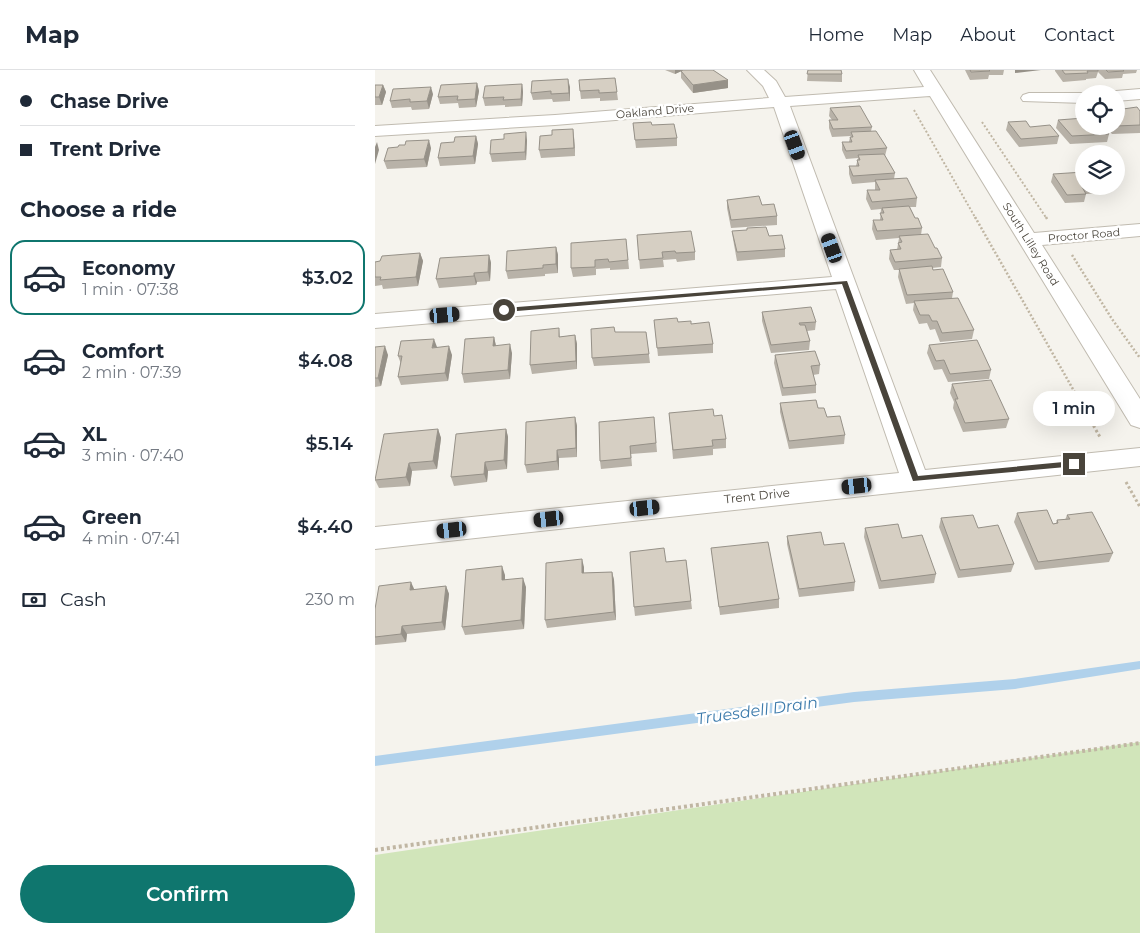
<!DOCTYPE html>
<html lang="en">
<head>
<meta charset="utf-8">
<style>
	body { margin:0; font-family:Montserrat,sans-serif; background:#f6f6f7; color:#1f2937; height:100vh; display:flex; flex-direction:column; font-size:19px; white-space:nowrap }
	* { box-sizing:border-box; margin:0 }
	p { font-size:16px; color:#747a83 }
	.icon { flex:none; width:28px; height:28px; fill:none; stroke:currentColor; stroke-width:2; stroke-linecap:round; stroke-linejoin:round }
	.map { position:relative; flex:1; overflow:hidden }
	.drawer { display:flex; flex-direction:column; background:#fff; width:375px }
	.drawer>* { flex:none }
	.top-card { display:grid; align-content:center; height:110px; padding:0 20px; background:#fff }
	.buttons { position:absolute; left:700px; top:15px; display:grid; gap:10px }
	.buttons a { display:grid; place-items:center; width:50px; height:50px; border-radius:50%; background:#fff; box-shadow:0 5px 20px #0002; font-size:25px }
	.end { position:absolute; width:22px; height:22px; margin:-11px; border:6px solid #49443b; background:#fff; box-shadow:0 0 0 2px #fff }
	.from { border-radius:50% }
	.bubble { position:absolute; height:35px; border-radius:18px; background:#fff; box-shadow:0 5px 20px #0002; font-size:16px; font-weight:600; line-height:35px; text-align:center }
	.car { position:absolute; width:15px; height:30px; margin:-15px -8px; border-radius:6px; box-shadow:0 0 4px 1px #0007; background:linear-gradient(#222 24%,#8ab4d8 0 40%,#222 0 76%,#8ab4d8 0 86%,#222 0) }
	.top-card b { display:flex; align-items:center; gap:18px; height:48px; font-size:19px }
	.top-card b+b { border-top:1px solid #e0e1e3 }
	.top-card i { width:12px; height:12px; background:#1f2937 }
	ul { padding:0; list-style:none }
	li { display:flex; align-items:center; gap:15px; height:75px; margin:0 10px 8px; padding:0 10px; border:2px solid transparent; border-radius:15px }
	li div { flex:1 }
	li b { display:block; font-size:19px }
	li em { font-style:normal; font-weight:600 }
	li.active { border-color:#0f766e }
	li>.icon { width:45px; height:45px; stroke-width:1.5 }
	h2 { padding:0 20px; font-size:22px; line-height:60px }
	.pay { display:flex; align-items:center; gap:12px; height:55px; padding:0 20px; font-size:19px }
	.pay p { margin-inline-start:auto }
	.primary-button { display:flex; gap:10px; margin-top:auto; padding:10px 20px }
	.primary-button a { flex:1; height:58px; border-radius:30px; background:#0f766e; color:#fff; font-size:20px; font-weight:600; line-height:58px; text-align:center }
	header { display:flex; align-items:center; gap:30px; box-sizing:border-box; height:70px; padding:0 25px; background:#fff; border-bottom:1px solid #e0e1e3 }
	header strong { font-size:24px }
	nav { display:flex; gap:28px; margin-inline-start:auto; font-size:18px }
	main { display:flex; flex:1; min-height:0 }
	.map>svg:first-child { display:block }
</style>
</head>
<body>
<header>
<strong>Map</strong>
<nav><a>Home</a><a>Map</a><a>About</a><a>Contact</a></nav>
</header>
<main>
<section class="drawer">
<div class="top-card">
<b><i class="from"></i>Chase Drive</b>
<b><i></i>Trent Drive</b>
</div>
<h2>Choose a ride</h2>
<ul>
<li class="active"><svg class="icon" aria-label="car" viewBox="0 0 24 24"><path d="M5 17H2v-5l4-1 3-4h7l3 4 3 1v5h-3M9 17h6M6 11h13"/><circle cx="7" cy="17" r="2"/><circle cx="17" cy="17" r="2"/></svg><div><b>Economy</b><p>1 min · 07:38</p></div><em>$3.02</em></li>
<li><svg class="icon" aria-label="car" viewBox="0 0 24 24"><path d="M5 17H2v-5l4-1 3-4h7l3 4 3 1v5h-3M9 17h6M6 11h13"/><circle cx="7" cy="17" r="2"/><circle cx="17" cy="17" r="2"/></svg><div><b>Comfort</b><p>2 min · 07:39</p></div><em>$4.08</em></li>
<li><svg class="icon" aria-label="car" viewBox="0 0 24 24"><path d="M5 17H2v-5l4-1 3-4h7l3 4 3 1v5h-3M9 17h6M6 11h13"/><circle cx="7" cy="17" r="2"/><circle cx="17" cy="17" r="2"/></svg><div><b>XL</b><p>3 min · 07:40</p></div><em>$5.14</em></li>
<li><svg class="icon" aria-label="car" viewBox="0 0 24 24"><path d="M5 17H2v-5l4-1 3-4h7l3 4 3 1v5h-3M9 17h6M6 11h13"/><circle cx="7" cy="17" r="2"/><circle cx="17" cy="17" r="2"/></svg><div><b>Green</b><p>4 min · 07:41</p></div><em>$4.40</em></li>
</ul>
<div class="pay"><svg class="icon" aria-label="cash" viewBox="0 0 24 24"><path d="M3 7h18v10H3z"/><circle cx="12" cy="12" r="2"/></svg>Cash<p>230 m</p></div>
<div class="primary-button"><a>Confirm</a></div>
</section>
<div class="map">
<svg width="765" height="863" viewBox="0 0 765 863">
	<rect width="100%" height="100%" fill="#f5f3ed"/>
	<path fill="#d1e5ba" d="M765 672V863H0V785Z"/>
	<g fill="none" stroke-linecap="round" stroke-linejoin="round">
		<path fill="#b0d1eb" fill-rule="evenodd" d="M765 591V599L640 619 479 632 0 696V686L479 622 640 609Z"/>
		<defs>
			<g id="minor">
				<path d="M372 0H389L401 11 410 27 549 17 539 0H555L659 163 765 154V166L667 175 765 329V358L756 355 555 26 415 36 550 400 765 378V396L0 479V457L524 403 461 219 0 258V244L457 207 399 37 180 55 0 66V56L180 45 394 28 388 16Z"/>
				<path d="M765 19V29L741 31V24H734L741 21Z"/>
				<path d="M654 23H709L712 24H709V33L648 31 646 28 648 25Z"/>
			</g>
		</defs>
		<use href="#minor" stroke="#c0bbb0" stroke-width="2"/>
		<g stroke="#c0b6a3" stroke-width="2" stroke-dasharray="2 2" stroke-linecap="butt">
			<path d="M539 40 601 149"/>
			<path d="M607 52 672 149"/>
		</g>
		<g stroke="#c0b6a3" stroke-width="2.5" stroke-dasharray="2 2" stroke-linecap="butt">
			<path d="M600 147 707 335"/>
			<path d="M671 147 672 149"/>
			<path d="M697 185 737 249 765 288"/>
		</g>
		<g stroke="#c0b6a3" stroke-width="3" stroke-dasharray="2.5 2.5" stroke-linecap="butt">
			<path d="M706 334 725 367"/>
			<path d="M751 412 765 437"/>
		</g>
		<path stroke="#c0b6a3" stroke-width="4" stroke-dasharray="3 3" stroke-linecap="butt" d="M0 780 765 673"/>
		<use href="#minor" fill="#fff" fill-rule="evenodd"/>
	</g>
	<g fill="#b8b2a8">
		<path d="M290 0H338L353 10V18L318 23 306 8V1L300 4Z"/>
		<path d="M433 0 467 4V12L432 11Z"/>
		<path d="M590 0H629L628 5H614L613 9 595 10Z"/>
		<path d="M680 0H762L761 3 748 4 747 8 730 9 723 2 721 8 711 9V10L688 12 680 1Z"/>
		<path d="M240 8 243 30 225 31V28L206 29 205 21Z"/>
		<path d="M102 13 104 21 101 37 84 38 83 33 65 34 63 27Z"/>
		<path d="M147 14 148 22 147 36 130 37V35L110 36 108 28Z"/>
		<path d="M0 15H8L11 22 7 35H0Z"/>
		<path d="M195 17V31L178 32 177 29 158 30 156 23Z"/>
		<path d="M58 24 54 39 37 40 36 37 17 38 15 31Z"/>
		<path d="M455 38 497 57 496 61 512 78 510 86 520 103 519 109 542 128 541 137H535L540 148 547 158 546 165 560 178 567 188 566 197 557 198 558 200 578 222 577 228 599 260 597 269 565 272 560 259 555 260 552 253 544 254 538 240 539 233 531 234 523 207 524 200H519L514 189 515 180H522L524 168 501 170 497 159 498 150H505L506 139 496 140 491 129 492 120H500V112L477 114 474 104V96H481L483 88 471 89 467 80V72H474L475 67H476V66L457 67 454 58V50H457L454 46Z"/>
		<path d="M741 40 765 41V63L737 64 730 56H741Z"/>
		<path d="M683 50 734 64 732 72 695 74 681 58Z"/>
		<path d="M633 52 655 57 684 66 682 74 644 77 631 60Z"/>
		<path d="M258 53 277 55 302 68V76L261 78Z"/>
		<path d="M101 66 103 74 100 94 65 96 63 88 79 72Z"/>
		<path d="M199 67 200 86 166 88 164 80Z"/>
		<path d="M152 70 151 90 117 92 115 84Z"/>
		<path d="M56 78 52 97 12 99 9 91Z"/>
		<path d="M678 104 709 116H729L727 123 711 124 709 132 690 133 676 112Z"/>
		<path d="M352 130 387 135 402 146V155L356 158 352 138Z"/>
		<path d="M357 161 394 166 410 179V187L362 191 358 169Z"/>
		<path d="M262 165 320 182V190L302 192 301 189 288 190 289 197 265 199Z"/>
		<path d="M251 169 254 199 235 200V198L221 199V205L198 207 196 198Z"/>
		<path d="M181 177 183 185V203L170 204V206L133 209 131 201Z"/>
		<path d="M45 183 48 191 43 216 8 219 7 215 0 216V192Z"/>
		<path d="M114 185 116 193 115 211 102 212 101 215 64 218 61 209Z"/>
		<path d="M387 242 441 252 440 260 432 261 435 271 434 280 396 283 387 251Z"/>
		<path d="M279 250 303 252 338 274V283L283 286Z"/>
		<path d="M239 257 240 262H271L275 293 219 296 217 288Z"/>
		<path d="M184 258 185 267 200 265 202 274V299L157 304 155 295Z"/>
		<path d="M119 267 121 276 137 283 135 309 89 313 87 304Z"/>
		<path d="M554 275 616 300 614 309 573 312 567 299 559 300 552 283Z"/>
		<path d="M0 277 13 285 6 316 0 317Z"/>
		<path d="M62 277 77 285 73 311 26 315 23 307 26 294 23 286Z"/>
		<path d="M400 285 445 295 444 304 438 305 441 315V323L407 326 399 293Z"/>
		<path d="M577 314 634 349 631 358 588 362 578 338 579 332 575 323Z"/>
		<path d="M405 333 443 338 470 365 469 374 414 379 405 342Z"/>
		<path d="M294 343 339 346 351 369V378L338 379V385L298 389Z"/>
		<path d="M200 347 202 356V387L184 388V400L152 403 150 395Z"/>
		<path d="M279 347 282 382 256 384 257 396 226 399 225 391Z"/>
		<path d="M63 359 66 368 62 399 37 401 35 416 4 418 0 410V408Z"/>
		<path d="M131 359 133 367 132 399 113 401 112 412 79 416 76 407Z"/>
		<path d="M642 443 678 454 681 453 682 450H690L692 445 738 483 734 492 660 500 639 452Z"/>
		<path d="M566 448 603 458 639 494 636 502 583 508 564 457Z"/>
		<path d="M490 458 527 468 561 504 559 513 504 519 489 467Z"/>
		<path d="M412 466 449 475 480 512 479 521 424 527 412 474Z"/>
		<path d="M336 478 404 529V538L345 545Z"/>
		<path d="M311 490 317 539 260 546 259 537 291 492Z"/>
		<path d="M209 497V503L237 502 239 510 241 550 172 558 170 550Z"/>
		<path d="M130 505V510L151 517 149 559 90 565 87 557Z"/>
		<path d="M71 516 74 524 70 560 32 564 31 572 0 575V567L40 520Z"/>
	</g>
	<g fill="#969188">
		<path d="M300 0H309L300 4Z"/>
		<path d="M640 0H666L640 3Z"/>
		<path d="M193 9 195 17V31L194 23Z"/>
		<path d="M353 10V18L318 23V15Z"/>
		<path d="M102 13 104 21 101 37 100 29Z"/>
		<path d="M147 14 148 22 147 36 146 29Z"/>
		<path d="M8 15 11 22 7 35 4 27Z"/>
		<path d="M56 17 58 24 54 39 52 31Z"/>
		<path d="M198 59 199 67 200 86 199 78Z"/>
		<path d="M151 62 152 70 151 90 150 82Z"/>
		<path d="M101 66 103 74 100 94 98 86Z"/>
		<path d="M54 70 56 78 52 97 49 89Z"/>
		<path d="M2 72 4 80 0 94V77Z"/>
		<path d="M181 177 183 185V203L181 194Z"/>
		<path d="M45 183 48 191 43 216 41 207Z"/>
		<path d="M114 185 116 193 115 211 113 202Z"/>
		<path d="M99 203 102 212 101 215 99 206Z"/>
		<path d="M200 265 202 274V299L201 291Z"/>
		<path d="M119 267 121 276H118Z"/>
		<path d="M59 269 62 277 57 278Z"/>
		<path d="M135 274 137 283 135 309 133 300Z"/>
		<path d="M10 276 13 285 6 316 3 308Z"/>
		<path d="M74 276 77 285 73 311 70 303Z"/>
		<path d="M200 347 202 356V387L201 378Z"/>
		<path d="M63 359 66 368 62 399 58 391Z"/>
		<path d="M131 359 133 367 132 399 129 390Z"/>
		<path d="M182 380 184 388V400L182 391Z"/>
		<path d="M110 392 113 401 112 412 109 404Z"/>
		<path d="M34 393 37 401 35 416 31 407Z"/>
		<path d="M207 489 209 497V512L207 503Z"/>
		<path d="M127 496 130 505V519L127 510Z"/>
		<path d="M237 502 239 510 241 550 239 542Z"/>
		<path d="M148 508 151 517 149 559 146 550Z"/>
		<path d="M36 512 40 521 35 520Z"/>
		<path d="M71 516 74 524 70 560 67 552Z"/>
		<path d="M27 556 32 564 31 572 26 564Z"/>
	</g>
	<g fill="#d6cfc3" stroke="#969188">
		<path d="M308 0H338L353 10 318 15 306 1Z"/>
		<path d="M433 0H466L467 4H432Z"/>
		<path d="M595 0H614L615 1 596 2Z"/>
		<path d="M687 0H723V1H712L713 3 690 4Z"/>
		<path d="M731 0H748L749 1 733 2Z"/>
		<path d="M240 8 242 22 224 23V20L205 21 204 10Z"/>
		<path d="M193 9 194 23 176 24V21L156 23 157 11Z"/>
		<path d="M102 13 100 29 82 30 83 26 63 27 66 15Z"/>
		<path d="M147 14 146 29 128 30 129 27 108 28 110 16Z"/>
		<path d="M0 15H8L4 27H0Z"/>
		<path d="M56 17 52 31 35 32V29L15 31 18 19Z"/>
		<path d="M485 36 497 57 458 59 454 50H463L455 38Z"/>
		<path d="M762 37 765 41V55L741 56V40Z"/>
		<path d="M709 48V56H728L734 64 697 66 683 50Z"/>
		<path d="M651 51 655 57 675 55 684 66 646 69 633 52Z"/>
		<path d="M276 52 277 55 299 54 302 68 260 70 258 53Z"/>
		<path d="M198 59 199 78 164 80 165 66 177 65V60Z"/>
		<path d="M501 61 512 78 471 81 467 72H477L475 67H478L476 62Z"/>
		<path d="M151 62 150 82 115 84 116 70 129 69V64Z"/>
		<path d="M101 66 98 86 63 88 66 73 79 72 80 67Z"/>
		<path d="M54 70 49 89 9 91 13 78 23 77 24 75H30L31 71Z"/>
		<path d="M509 84 520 103 478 106 474 96H484L482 90H485L483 85Z"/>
		<path d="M709 102V116H714L707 117 711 124 692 125 678 104Z"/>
		<path d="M532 108 542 128 497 132 492 120H505L500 110Z"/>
		<path d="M384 126 387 135 399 134 402 146 356 150 352 130Z"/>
		<path d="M534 136 540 148H543L547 158 502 161 498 150H508L505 143H509L507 138Z"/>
		<path d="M391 157 394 166 407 165 410 179 362 182 357 161 372 160V158Z"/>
		<path d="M316 161 320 182 301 183 300 181 287 182 288 188 264 190 262 165Z"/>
		<path d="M553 164 560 178H562L567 188 520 192 515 180 526 179 523 173 527 172 524 166Z"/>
		<path d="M251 169 253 190 234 192 233 189 220 190V197L196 198V173Z"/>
		<path d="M181 177V194L168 195V198L131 201 132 181Z"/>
		<path d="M45 183 41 207 5 210 6 207H0V192L5 191 7 186Z"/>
		<path d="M114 185 113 202 99 203V206L61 209 65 188Z"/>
		<path d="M557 196 558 200 568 199 578 222 532 225 524 199Z"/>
		<path d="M583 228 599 260 567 263 562 251H557L554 245H545L539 231Z"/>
		<path d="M436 237 441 252 424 253 425 255H430L435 271 396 275 387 242Z"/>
		<path d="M302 248 303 252 316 251V254L334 252 338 274 282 278 279 250Z"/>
		<path d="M239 257 240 262H271L274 284 217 288 216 259Z"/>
		<path d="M184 258V267L200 265 201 291 155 295 156 261Z"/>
		<path d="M119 267 118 276 135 274 133 300 87 304 90 269Z"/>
		<path d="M59 269 57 278 74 276 70 303 23 307 27 286H23L26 271Z"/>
		<path d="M602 270 616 300 575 304 569 290 561 291 554 275Z"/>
		<path d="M10 276 3 308H0V277Z"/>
		<path d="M440 281 445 295 436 296 441 315 408 318 400 285Z"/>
		<path d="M616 310 634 349 590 353 580 329H583L577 314Z"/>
		<path d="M441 330 443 338H449L452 347 465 346 470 365 414 371 405 333Z"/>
		<path d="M338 339 339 346 347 345 351 369 337 370 338 376 298 380 294 343Z"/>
		<path d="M200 347 201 378 182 380V391L150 395 151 352Z"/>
		<path d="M279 347 281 373 255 376 256 388 225 391 224 352Z"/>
		<path d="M63 359 58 391 34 393 31 407 0 410 9 364Z"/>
		<path d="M131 359 129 390 110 392 109 404 76 407 81 364Z"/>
		<path d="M672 440 678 454 683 453 682 450 695 449 692 445 717 442 738 483 663 492 642 443Z"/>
		<path d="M598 445 603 458 623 455 639 494 585 500 566 448Z"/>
		<path d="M523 454 527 468 547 465 561 504 506 511 490 458Z"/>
		<path d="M446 462 449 475 469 473 480 512 424 519 412 466Z"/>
		<path d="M393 472 404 529 344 537 336 478Z"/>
		<path d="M289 478 291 492 311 490 316 531 259 537 255 482Z"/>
		<path d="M207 489V503L237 502 239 542 170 550 171 493Z"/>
		<path d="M127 496V510L148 508 146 550 87 557 91 500Z"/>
		<path d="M36 512 35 520 71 516 67 552 27 556 26 564 0 567V539L4 516Z"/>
	</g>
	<path fill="#49443b" d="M472 211 543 406 699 391 702 392V396L538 411 467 214 129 242 126 240 129 238Z"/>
	<g text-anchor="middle" stroke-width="5" stroke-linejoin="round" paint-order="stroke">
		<g font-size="11" fill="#49443b" stroke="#fff">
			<text transform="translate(280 41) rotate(-5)" y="4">Oakland Drive</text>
			<text transform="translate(709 165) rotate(-5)" y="4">Proctor Road</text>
			<text transform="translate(656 174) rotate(58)" y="4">South Lilley Road</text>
		</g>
		<g font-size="12" fill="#49443b" stroke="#fff">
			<text transform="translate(382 426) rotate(-6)" y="4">Trent Drive</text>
		</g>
		<g font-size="16" font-style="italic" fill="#3d7bac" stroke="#fff">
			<text transform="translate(382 640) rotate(-8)" y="6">Truesdell Drain</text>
		</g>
	</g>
</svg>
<div class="buttons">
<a><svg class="icon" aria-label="locate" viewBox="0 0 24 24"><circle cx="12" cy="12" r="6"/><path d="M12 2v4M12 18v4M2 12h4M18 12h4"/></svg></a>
<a><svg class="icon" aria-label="layers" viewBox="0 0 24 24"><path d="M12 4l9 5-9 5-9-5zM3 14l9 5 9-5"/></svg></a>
</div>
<i class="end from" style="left:129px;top:240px"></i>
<i class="end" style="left:699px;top:394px"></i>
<div class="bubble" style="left:658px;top:321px;width:82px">1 min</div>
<i class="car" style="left:420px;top:75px;rotate:160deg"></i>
<i class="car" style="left:457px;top:178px;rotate:340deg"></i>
<i class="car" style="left:70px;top:245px;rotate:85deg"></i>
<i class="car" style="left:482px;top:416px;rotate:264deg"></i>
<i class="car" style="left:270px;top:438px;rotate:84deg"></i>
<i class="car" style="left:174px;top:449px;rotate:264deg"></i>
<i class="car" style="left:77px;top:460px;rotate:264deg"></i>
</div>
</main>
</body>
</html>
